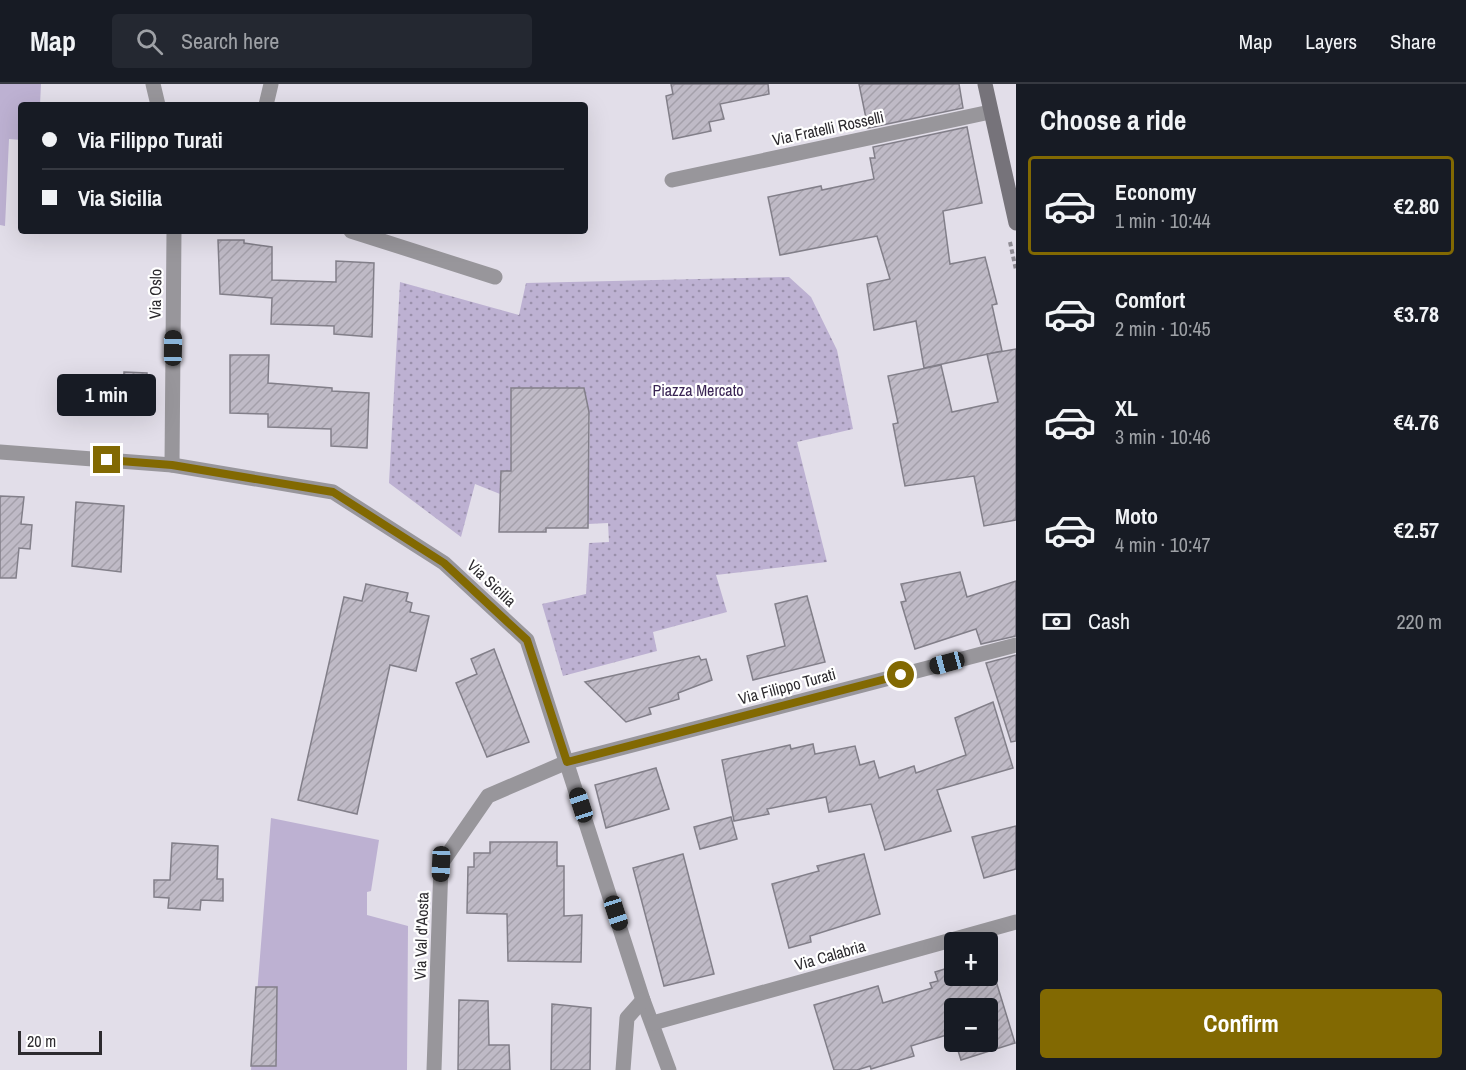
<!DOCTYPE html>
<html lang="en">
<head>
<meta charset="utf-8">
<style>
	body { margin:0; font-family:"Archivo Narrow",sans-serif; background:#242831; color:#f1f3f6; height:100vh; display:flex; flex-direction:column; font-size:22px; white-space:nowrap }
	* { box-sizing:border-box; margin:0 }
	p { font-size:20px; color:#9ea1a6 }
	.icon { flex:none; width:33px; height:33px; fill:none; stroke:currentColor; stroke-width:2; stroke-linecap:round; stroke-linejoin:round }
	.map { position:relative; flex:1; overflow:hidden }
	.details { display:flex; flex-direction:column; background:#171b24; width:450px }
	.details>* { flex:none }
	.guide { position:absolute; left:18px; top:18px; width:570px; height:132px; border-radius:6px; box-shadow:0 6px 24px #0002; display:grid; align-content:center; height:132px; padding:0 24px; background:#171b24 }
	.controls { position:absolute; left:944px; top:848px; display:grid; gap:12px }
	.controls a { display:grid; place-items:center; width:54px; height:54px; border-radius:6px; background:#171b24; box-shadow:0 6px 24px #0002; font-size:30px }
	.scale { position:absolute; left:18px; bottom:15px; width:84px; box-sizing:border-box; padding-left:6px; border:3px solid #2d2b2f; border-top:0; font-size:16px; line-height:21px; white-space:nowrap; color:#2d2b2f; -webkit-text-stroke:4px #fff; paint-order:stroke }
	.end { position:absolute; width:27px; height:27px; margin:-14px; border:8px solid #826902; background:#fff; box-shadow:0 0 0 3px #fff }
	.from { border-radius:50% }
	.bubble { position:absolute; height:42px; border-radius:6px; background:#171b24; box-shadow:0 6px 24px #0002; font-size:20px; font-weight:700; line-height:42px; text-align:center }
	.car { position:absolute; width:18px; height:36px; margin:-18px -9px; border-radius:8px; box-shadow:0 0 4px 2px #0007; background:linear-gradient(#222 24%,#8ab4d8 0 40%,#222 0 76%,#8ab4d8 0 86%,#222 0) }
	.guide b { display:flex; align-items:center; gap:21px; height:57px; font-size:22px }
	.guide b+b { border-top:2px solid #363941 }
	.guide i { width:15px; height:15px; background:#f1f3f6 }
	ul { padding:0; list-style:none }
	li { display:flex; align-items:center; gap:18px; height:99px; margin:0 12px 9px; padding:0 12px; border:3px solid transparent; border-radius:6px }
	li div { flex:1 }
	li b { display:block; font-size:22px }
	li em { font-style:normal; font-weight:700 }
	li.on { border-color:#826902 }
	li>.icon { width:54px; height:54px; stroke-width:1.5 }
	h2 { padding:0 24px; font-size:27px; line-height:72px }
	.pay { display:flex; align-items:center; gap:15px; height:66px; padding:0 24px; font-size:22px }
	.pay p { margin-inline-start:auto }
	.cta { display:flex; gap:12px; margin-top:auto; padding:12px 24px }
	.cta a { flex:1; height:69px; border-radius:6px; background:#826902; color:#fff; font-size:24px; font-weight:700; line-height:69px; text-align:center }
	header { display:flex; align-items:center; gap:36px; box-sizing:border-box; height:84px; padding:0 30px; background:#171b24; border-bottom:2px solid #363941 }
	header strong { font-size:28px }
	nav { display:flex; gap:33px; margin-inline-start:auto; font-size:21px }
	.search { width:420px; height:54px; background:#242831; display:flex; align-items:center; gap:15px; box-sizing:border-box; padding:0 21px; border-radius:6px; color:#9ea1a6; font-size:22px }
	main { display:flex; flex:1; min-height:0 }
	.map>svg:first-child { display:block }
</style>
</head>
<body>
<header>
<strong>Map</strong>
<div class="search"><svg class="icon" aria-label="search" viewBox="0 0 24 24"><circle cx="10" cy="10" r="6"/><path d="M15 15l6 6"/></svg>Search here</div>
<nav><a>Map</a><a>Layers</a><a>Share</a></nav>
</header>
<main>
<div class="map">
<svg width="1016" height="986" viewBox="0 0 1016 986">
	<defs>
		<pattern id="green-dots" width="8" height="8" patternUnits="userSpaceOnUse" patternTransform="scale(1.5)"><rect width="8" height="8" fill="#bdb1d2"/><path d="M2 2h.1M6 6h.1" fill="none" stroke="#9a90ab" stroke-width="1.8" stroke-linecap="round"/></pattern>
		<pattern id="building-hatch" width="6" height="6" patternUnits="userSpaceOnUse" patternTransform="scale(1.5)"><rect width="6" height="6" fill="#bfbac6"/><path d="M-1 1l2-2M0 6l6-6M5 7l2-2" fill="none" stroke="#a4a0aa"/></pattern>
	</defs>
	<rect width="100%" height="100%" fill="#e2dee9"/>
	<path fill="url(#green-dots)" d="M789 193 811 213 837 266 853 345 797 358 827 478 716 491 727 528 653 548 657 567 563 592 542 520 586 510 589 459 609 458 608 439 588 440 590 333 584 305 512 332 510 363 523 364V387H501L500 410 475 400 461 453 389 399 400 198 519 231 526 199Z"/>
	<g fill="#bdb1d2">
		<path d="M0 0H41L40 21H21V56L9 55 5 142 0 141Z"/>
		<path d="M271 734 379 756 371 807 367 808V831L408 842 407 986H251Z"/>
	</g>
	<g fill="url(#building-hatch)" stroke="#827f89" stroke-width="1.5">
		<path d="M671 0H768L769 10 720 20 724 35 709 38 711 47 673 55 666 12 673 10Z"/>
		<path d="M859 0H959L963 24 868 44Z"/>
		<path d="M967 43 982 119 943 127 950 180 985 173 997 220 992 221 1002 267 924 284 916 237 874 246 867 200 890 195 877 152 780 171 768 113 821 102 822 106 874 95 870 74H875L873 63Z"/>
		<path d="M218 156H244V159L272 163V196L336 198V177L374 179 372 253 334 250V242L271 240 272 214 220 210Z"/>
		<path d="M1016 265V436L984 442 974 392 905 402 893 340 898 339 888 292 941 281 952 328 998 318 987 270Z"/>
		<path d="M230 271H269L268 299 332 304V307L369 309 367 364 331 362V345L268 343V330L230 329Z"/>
		<path d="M124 288 147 289V317L123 316Z"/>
		<path d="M511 304H584L589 328 588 444H546V448H499L501 387H511Z"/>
		<path d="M0 412 24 413 21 440 32 441 30 465 19 464 16 494H0Z"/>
		<path d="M76 418 124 422 121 488 72 482Z"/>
		<path d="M960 488 967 513 1016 497V552L981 560 976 545 915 565 901 518 906 517 901 500Z"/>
		<path d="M366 500 408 509 406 517 412 519 410 528 429 532 416 587 390 581 357 730 298 716 344 513 362 517Z"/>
		<path d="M807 512 825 578 753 596 747 572 785 562 775 520Z"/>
		<path d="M494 565 529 658 487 673 456 599 477 590 471 575Z"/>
		<path d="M1016 571V657L1011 658 986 579Z"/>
		<path d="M699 572 701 576 706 575 712 596 678 609 679 615 649 624 651 630 626 638 585 598Z"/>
		<path d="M993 618 1013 684 937 706 951 747 885 766 871 720 829 728 826 713 767 725 769 730 734 737 722 676 790 661 791 665 813 660 815 670 855 662 860 681 874 677 879 694 914 682 916 689 966 671 955 634Z"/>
		<path d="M656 684 669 725 606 744 595 701Z"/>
		<path d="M731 733 737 755 700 765 694 743Z"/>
		<path d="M1016 742V785L984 794 972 753Z"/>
		<path d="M490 758H557V782H564V832L582 831 581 878 508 877 507 830 467 829 468 783H474V769H490Z"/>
		<path d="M172 759 218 762 217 795H223V817L201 816 200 826 168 824 169 814 154 813V796H170Z"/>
		<path d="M683 770 714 890 664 902 633 784Z"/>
		<path d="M864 770 880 830 810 852 811 858 789 864 772 800 819 787 817 782Z"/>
		<path d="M988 871 1015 959 961 976 955 957H987V924H954V953L953 949 911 962 914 972 871 985 870 982 857 986H834L814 921 878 902 883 919 932 904 930 899 938 897 935 888 954 882V891H987Z"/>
		<path d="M256 903H277L276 982H251Z"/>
		<path d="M459 916 488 917 489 961H509L510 986H458Z"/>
		<path d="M552 920 591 924 590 986H551Z"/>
	</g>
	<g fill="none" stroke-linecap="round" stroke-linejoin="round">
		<path stroke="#8f8c94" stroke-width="4" stroke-dasharray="4.5 3" stroke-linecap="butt" d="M1010 158 1016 186"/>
		<g stroke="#98969b" stroke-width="15">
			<path d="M153 0 158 21"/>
			<path d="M266 21 271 0"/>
			<path d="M672 96 990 28"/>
			<path d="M351 147 495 193"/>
			<path d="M0 368 172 381 333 408 444 479 527 556 643 916 669 986"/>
			<path d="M172 381 174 147"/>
			<path d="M653 939 1016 838"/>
			<path d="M434 986 441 780 488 712 567 678 1016 561"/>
			<path d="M623 986 627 934 643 916"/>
		</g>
		<path stroke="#76737a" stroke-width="15" d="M985 0 1016 139"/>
	</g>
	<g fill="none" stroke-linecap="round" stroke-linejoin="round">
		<path stroke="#826902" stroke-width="8" d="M107 376 172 381 333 408 444 479 527 556 567 678 901 591"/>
	</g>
	<g text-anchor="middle" stroke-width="4.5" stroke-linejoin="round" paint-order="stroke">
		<g font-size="16" fill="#2d2b2f" stroke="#fff">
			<text transform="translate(828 44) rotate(-12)" y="6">Via Fratelli Rosselli</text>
			<text transform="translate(155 210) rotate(-89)" y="6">Via Oslo</text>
			<text transform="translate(492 499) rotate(43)" y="6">Via Sicilia</text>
			<text transform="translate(787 602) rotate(-15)" y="6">Via Filippo Turati</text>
			<text transform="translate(421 852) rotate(-88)" y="6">Via Val d'Aosta</text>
			<text transform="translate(830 871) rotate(-16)" y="6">Via Calabria</text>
		</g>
		<g font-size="16" fill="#3a2554" stroke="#fff">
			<text x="698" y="312">Piazza Mercato</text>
		</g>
	</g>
</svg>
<div class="controls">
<a>+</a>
<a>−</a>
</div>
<div class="scale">20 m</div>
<i class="end from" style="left:901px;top:591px"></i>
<i class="end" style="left:107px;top:376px"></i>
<div class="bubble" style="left:57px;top:290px;width:99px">1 min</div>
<i class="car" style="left:173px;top:264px;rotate:1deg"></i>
<i class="car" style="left:947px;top:579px;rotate:255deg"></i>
<i class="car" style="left:581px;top:721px;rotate:342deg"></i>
<i class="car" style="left:441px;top:780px;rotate:182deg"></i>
<i class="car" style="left:616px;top:829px;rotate:162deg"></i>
<div class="guide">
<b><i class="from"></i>Via Filippo Turati</b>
<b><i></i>Via Sicilia</b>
</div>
</div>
<section class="details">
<h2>Choose a ride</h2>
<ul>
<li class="on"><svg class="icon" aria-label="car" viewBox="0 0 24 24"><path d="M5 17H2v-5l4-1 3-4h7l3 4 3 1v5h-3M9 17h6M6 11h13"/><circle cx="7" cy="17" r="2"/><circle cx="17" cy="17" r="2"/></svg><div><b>Economy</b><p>1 min · 10:44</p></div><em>€2.80</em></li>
<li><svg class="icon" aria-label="car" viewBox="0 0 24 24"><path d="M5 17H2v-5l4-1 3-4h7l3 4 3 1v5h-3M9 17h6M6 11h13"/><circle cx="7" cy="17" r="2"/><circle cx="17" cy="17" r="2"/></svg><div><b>Comfort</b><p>2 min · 10:45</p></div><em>€3.78</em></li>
<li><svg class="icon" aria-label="car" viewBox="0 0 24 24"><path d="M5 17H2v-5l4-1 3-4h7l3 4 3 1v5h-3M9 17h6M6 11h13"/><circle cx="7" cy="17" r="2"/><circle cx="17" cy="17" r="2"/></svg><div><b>XL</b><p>3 min · 10:46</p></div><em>€4.76</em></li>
<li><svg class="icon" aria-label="car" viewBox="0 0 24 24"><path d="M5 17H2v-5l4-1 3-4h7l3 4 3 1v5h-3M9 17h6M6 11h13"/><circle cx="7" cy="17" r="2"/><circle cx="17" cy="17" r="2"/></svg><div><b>Moto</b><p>4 min · 10:47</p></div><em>€2.57</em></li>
</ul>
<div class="pay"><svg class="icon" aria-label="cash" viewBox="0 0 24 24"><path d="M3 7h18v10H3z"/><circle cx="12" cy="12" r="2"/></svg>Cash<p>220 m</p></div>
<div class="cta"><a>Confirm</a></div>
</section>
</main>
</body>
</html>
